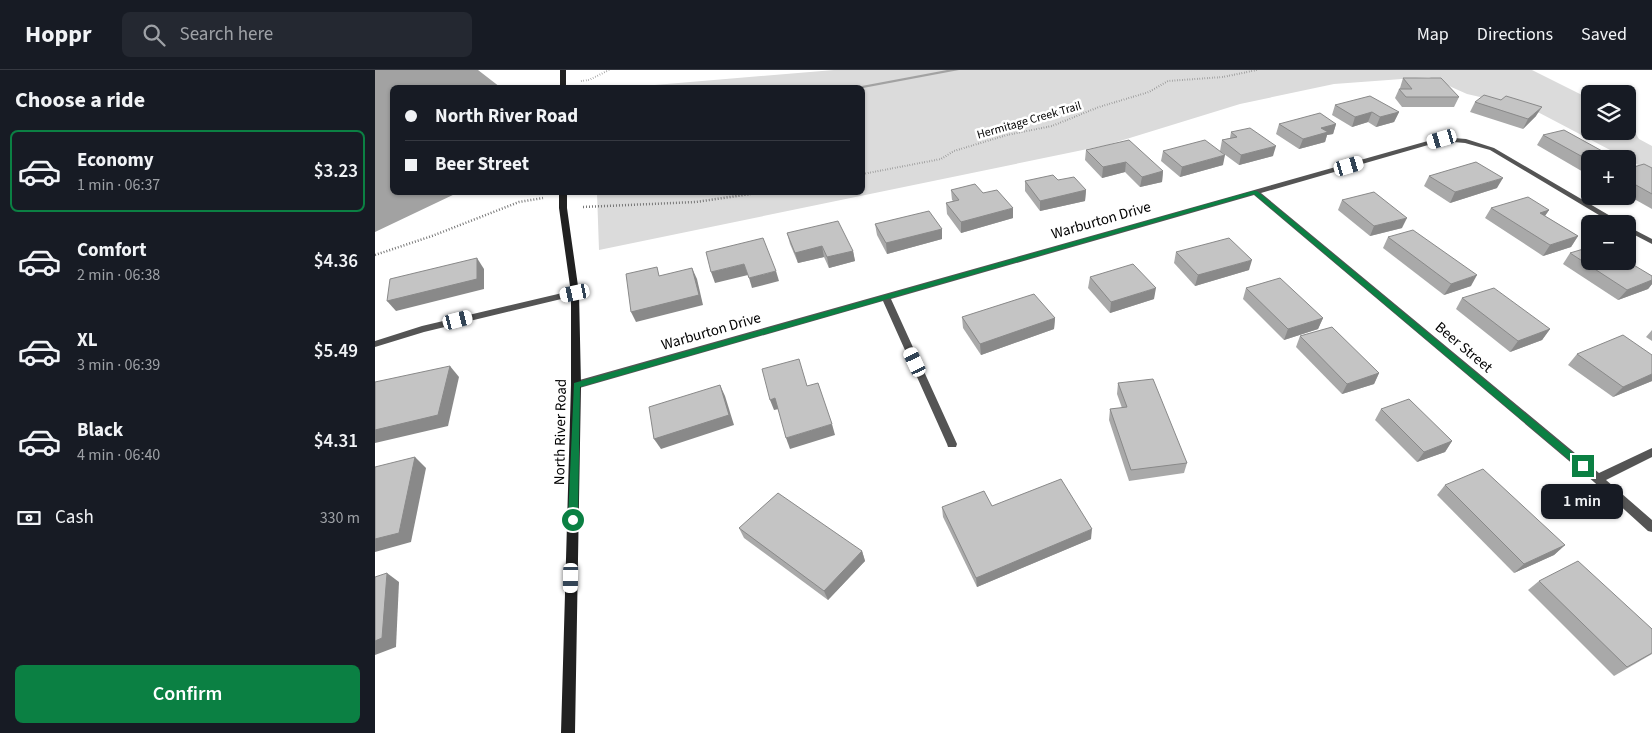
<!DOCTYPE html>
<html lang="en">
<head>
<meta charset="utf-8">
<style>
	body { margin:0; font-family:"Source Sans 3",sans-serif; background:#242831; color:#f1f3f6; height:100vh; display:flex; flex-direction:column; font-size:19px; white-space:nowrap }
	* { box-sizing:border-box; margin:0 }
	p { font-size:16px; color:#9ea1a6 }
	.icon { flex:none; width:28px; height:28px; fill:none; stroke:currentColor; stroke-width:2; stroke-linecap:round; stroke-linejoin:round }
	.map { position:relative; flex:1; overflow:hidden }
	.side { display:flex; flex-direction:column; background:#171b24; width:375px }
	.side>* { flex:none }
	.banner { position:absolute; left:15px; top:15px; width:475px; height:110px; border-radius:8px; box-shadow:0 1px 4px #0004; display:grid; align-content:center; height:110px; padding:0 15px; background:#171b24 }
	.buttons { position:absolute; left:1206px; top:15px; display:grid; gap:10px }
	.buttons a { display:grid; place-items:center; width:55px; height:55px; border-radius:8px; background:#171b24; box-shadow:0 1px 4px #0004; font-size:25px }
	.end { position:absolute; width:22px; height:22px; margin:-11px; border:6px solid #0b8043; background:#fff; box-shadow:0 0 0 2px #fff }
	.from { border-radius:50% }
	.bubble { position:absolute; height:35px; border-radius:8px; background:#171b24; box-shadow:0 1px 4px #0004; font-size:16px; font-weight:600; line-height:35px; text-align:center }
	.car { position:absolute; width:15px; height:30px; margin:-15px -8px; border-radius:6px; box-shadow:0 0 4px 1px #0007; background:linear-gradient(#fff 24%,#345 0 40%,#fff 0 76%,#345 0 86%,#fff 0) }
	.banner b { display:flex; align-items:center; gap:18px; height:48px; font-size:19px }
	.banner b+b { border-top:1px solid #363941 }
	.banner i { width:12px; height:12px; background:#f1f3f6 }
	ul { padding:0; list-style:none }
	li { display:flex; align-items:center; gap:15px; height:82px; margin:0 10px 8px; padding:0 5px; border:2px solid transparent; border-radius:8px }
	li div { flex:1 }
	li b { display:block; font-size:19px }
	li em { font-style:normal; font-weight:600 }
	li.active { border-color:#0b8043 }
	li>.icon { width:45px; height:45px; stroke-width:1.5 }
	h2 { padding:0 15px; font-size:22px; line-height:60px }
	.pay { display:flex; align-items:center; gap:12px; height:55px; padding:0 15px; font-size:19px }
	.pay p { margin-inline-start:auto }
	.action { display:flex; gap:10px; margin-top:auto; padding:10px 15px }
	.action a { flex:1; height:58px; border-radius:8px; background:#0b8043; color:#fff; font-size:20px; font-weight:600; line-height:58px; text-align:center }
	header { display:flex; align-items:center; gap:30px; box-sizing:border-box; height:70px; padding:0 25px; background:#171b24; border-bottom:1px solid #363941 }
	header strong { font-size:24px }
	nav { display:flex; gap:28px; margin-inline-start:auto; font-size:18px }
	.search { width:350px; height:45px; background:#242831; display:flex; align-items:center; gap:12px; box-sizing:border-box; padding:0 18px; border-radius:8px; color:#9ea1a6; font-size:19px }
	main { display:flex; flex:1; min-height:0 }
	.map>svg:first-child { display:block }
</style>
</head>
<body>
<header>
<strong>Hoppr</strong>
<div class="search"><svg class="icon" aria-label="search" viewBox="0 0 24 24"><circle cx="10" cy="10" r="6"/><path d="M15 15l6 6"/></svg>Search here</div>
<nav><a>Map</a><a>Directions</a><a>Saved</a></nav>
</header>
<main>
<section class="side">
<h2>Choose a ride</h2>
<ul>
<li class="active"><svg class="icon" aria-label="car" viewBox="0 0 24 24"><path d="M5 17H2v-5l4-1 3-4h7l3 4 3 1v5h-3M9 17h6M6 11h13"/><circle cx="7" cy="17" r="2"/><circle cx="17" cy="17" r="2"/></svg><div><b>Economy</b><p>1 min · 06:37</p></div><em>$3.23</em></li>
<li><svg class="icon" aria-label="car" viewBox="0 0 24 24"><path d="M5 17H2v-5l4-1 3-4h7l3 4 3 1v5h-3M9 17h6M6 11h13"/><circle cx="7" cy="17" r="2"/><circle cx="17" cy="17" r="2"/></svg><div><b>Comfort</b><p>2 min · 06:38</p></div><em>$4.36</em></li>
<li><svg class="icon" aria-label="car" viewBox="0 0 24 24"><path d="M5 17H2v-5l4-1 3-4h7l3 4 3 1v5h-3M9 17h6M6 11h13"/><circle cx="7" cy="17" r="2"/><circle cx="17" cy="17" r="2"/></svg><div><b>XL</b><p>3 min · 06:39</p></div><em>$5.49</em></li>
<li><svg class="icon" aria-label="car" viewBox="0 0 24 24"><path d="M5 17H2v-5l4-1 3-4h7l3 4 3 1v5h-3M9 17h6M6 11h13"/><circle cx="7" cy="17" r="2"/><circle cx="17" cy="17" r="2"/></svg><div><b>Black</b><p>4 min · 06:40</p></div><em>$4.31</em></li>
</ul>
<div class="pay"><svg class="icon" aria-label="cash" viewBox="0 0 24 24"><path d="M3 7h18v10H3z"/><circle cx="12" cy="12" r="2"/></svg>Cash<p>330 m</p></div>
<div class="action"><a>Confirm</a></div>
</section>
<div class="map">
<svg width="1277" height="663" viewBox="0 0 1277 663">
	<rect width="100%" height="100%" fill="#fff"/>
	<path fill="#dbdbdb" d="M459 0H1157L1215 29V61H1252L1253 52 1264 69 1277 76V102L1157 39 1092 24 1054 7 959 14 865 34 732 75 224 180 222 123 488 122V18L266 17 268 16Z"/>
	<path fill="#a2a2a2" d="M0 0H103L125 17 18 18V122L82 123 0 162Z"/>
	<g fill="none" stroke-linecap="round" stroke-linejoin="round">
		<path fill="#a2a2a2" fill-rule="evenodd" d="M572 0H584L488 18H476Z"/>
		<g stroke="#767676" stroke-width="2" stroke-dasharray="0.5 2" stroke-linecap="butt">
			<path d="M206 11 214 10 234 0"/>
			<path d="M488 104 566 89 579 81 632 65 677 56 724 37 774 22 793 11 848 7 882 0"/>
		</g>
		<g stroke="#767676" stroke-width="2.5" stroke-dasharray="1 2" stroke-linecap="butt">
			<path d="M208 137 321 132 389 122"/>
			<path d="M0 185 57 166 144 132 168 128"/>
		</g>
		<g fill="#545454" fill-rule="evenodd">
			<path d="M1067 67 1091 69 1119 78 1249 154H1239L1115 80 1090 73 1067 71 886 123 1224 403 1277 378V387L1231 410 1277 450V462L1273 461 1219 412 879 125 516 229 582 374 581 377H573L572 374 508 231 201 319 196 315 201 311Z"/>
			<path d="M1252 156 1277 169V174L1252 161Z"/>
			<path d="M200 220 204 223 203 225 49 262 0 277V271L47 256Z"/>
		</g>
		<g fill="#212121" fill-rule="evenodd">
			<rect x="185" y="0" width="6" height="18"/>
			<path d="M184 122H192V138L204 223 206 315 200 663H186L196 315V223L184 138Z"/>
		</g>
	</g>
	<g fill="#a9a9a9">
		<path d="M1028 8 1084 27 1079 37H1027L1020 28 1024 19H1025V18Z"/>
		<path d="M1100 32 1161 46 1148 59 1095 42Z"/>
		<path d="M960 35 1024 42 1019 52 1001 57 993 52 977 57 957 45Z"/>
		<path d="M904 54H961L958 64 952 65 950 72 924 79 901 64Z"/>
		<path d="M856 62 898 86 864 95 845 81 847 70 855 68Z"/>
		<path d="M1168 65 1238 87 1237 89H1215V101L1210 103 1162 75Z"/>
		<path d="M711 80 788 101 787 112 765 117 750 102 727 108 710 90Z"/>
		<path d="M788 81 848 95 805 107 786 91Z"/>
		<path d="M1277 98V139L1252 125V99Z"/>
		<path d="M1054 106 1122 118 1075 133 1049 116Z"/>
		<path d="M683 110 711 120 710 131 665 141 650 121V111Z"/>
		<path d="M576 120 608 123 638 148 586 163 572 144 571 133 578 131 577 130Z"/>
		<path d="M967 130 1027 158 995 166 963 140Z"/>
		<path d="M1116 138 1174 140 1170 146 1203 166 1196 177 1168 186 1110 148Z"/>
		<path d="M500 154 567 159V169L512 184 502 165Z"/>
		<path d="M412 163 478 181 480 191 454 198 449 187 423 193 415 174Z"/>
		<path d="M1013 167 1096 216 1069 225 1008 178Z"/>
		<path d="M801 182 874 200 820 216 799 193Z"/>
		<path d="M1195 183 1277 206V214L1273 219 1243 230 1188 194Z"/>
		<path d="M715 207 779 229 735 243 713 218Z"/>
		<path d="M871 218 948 248 943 259 909 270 868 229Z"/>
		<path d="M1087 228 1175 259 1167 270 1135 282 1081 239Z"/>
		<path d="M587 247 680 248 679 259 606 285 588 258Z"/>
		<path d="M1277 260V271L1271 267Z"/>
		<path d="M925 266 1004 303 999 314 967 324 921 277Z"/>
		<path d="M1202 284 1277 285V311L1238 327 1193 295Z"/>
		<path d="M743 313 812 393 809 403 754 411 734 350 735 339 747 338 742 324Z"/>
		<path d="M1006 339 1077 371 1070 382 1042 392 1000 350Z"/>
		<path d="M1070 415 1190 475 1179 485 1139 503 1062 425Z"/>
		<path d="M617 436 716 469 602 517 568 447 567 437Z"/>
		<path d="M364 458 487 481 490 491 453 530 369 468Z"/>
		<path d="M1164 511 1277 584 1239 606 1153 520Z"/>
	</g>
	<g fill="#898989">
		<path d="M1167 37 1161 46 1148 59 1153 49Z"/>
		<path d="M997 42 993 52 977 57 980 47Z"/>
		<path d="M1024 42 1019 52 1001 57 1005 47Z"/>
		<path d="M961 54 958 64 952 65 950 72 924 79 928 69 946 58Z"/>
		<path d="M901 76 898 86 864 95 866 85Z"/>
		<path d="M850 85 848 95 805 107 807 97Z"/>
		<path d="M751 92 750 102 727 108 728 97Z"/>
		<path d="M1215 95V101L1210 103Z"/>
		<path d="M788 101 787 112 765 117 767 107Z"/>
		<path d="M1128 108 1122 118 1075 133 1080 122Z"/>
		<path d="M711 120 710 131 665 141V131Z"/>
		<path d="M638 138V148L586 163V152Z"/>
		<path d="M1174 140 1167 150 1165 143Z"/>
		<path d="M1032 148 1027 158 995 166 999 156Z"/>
		<path d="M567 159V169L512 184 511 173Z"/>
		<path d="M1203 166 1196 177 1168 186 1175 175Z"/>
		<path d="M447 176 449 187 423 193 420 183Z"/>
		<path d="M478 181 480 191 454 198 452 187Z"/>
		<path d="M102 188 109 199V219L21 241 12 231Z"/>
		<path d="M877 190 874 200 820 216 823 205Z"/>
		<path d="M369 194 373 205 340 213 336 202Z"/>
		<path d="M317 198 322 209 328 235 261 252 256 242Z"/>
		<path d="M401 201 404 211 377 218 374 208Z"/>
		<path d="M1102 205 1096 216 1069 225 1076 214Z"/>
		<path d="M1277 210V214L1273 219 1243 230 1252 220Z"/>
		<path d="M781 218 779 229 735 243 736 232Z"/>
		<path d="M680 248 679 259 606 285 605 274Z"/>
		<path d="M948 248 943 259 909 270 913 259Z"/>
		<path d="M1175 259 1167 270 1135 282 1143 271Z"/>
		<path d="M75 296 84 307 73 356 0 373V360Z"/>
		<path d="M1004 303 999 314 967 324 972 314Z"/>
		<path d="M1277 304V311L1238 327 1248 317Z"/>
		<path d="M345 315 350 326 359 355 286 379 279 369Z"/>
		<path d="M400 328 404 339 399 340 395 330Z"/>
		<path d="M457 354 460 365 415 379 411 368Z"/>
		<path d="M1077 371 1070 382 1042 392 1049 382Z"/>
		<path d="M40 387 51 398 36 472 0 482V469Z"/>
		<path d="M717 459 716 469 602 517 601 508Z"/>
		<path d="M1190 475 1179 485 1139 503 1149 494Z"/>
		<path d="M487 481 490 491 453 530 449 521Z"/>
		<path d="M12 503 24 512 21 577 0 585V571Z"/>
	</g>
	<g fill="#c4c4c4" stroke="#898989">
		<path d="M1028 8H1066L1084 27H1031L1024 19H1037Z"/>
		<path d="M1109 25 1126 30 1131 26 1167 37 1153 49 1100 32Z"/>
		<path d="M995 26 1024 42 1005 47 997 42 980 47 960 35Z"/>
		<path d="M945 43 961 54 946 58 953 62 928 69 904 54Z"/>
		<path d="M875 58 901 76 866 85 847 70 862 67 856 62Z"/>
		<path d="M1189 60 1238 87 1231 89H1215V91L1168 65Z"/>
		<path d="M754 70 788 101 767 107 751 92 728 97 711 80Z"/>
		<path d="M830 70 850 85 807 97 788 81Z"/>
		<path d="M1101 92 1128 108 1080 122 1054 106Z"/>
		<path d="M1269 94 1277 98V124L1252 110V99Z"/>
		<path d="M678 105 683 110 699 107 711 120 665 131 650 111Z"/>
		<path d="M600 114 608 123 622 120 638 138 586 152 571 133 584 130 576 120Z"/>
		<path d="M999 122 1032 148 999 156 967 130Z"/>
		<path d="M1153 127 1174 140 1165 143 1203 166 1175 175 1116 138Z"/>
		<path d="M554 141 567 159 511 173 500 154Z"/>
		<path d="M463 151 478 181 452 187 447 176 420 183 412 163Z"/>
		<path d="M1038 160 1102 205 1076 214 1013 167Z"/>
		<path d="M388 168 401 201 374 208 369 194 336 202 331 182Z"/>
		<path d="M854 168 877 190 823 205 801 182Z"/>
		<path d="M1215 177V191H1252L1277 206V210L1252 220 1195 183Z"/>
		<path d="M102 188V209L12 231 15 209Z"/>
		<path d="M758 194 781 218 736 232 715 207Z"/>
		<path d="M282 197 284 206 317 198 324 225 256 242 251 204Z"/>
		<path d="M905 208 948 248 913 259 871 218Z"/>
		<path d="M1119 218 1175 259 1143 271 1087 228Z"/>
		<path d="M659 224 680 248 605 274 587 247Z"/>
		<path d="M957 257 1004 303 972 314 925 266Z"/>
		<path d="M1248 265 1277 285V304L1248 317 1202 284Z"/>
		<path d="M424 289 432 316 443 313 457 354 411 368 400 328 395 330 387 299Z"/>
		<path d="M75 296 63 345 0 360V312Z"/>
		<path d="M778 309 812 393 756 400 735 339 752 337 743 313Z"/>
		<path d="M345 315 354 345 279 369 274 337Z"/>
		<path d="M1034 329 1077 371 1049 382 1006 339Z"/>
		<path d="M40 387 24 463 0 469V397Z"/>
		<path d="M1108 399 1190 475 1149 494 1070 415Z"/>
		<path d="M686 409 717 459 601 508 567 437 609 421 617 436Z"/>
		<path d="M403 423 487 481 449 521 364 458Z"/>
		<path d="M1203 491 1277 559V583L1252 597 1164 511Z"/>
		<path d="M12 503 7 568 0 571V507Z"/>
	</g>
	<path fill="#0b8043" d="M878 121H882L1211 394V399H1205L879 124 205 317 203 450 198 454 193 450 199 313Z"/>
	<g text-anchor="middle" stroke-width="5" stroke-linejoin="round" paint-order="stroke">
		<g font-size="12" fill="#000" stroke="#fff">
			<text transform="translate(654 50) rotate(-16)" y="4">Hermitage Creek Trail</text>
		</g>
		<g font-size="15" fill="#000" stroke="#fff">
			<text transform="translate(726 150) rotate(-16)" y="5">Warburton Drive</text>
			<text transform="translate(336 261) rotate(-16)" y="5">Warburton Drive</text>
			<text transform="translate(1089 277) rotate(40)" y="5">Beer Street</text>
			<text transform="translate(185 362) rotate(-89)" y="5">North River Road</text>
		</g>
	</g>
</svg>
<div class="buttons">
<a><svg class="icon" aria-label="layers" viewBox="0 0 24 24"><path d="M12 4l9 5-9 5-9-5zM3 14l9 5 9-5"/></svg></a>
<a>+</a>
<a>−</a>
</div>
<i class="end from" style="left:198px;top:450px"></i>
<i class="end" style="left:1208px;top:396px"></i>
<div class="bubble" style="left:1166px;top:414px;width:82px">1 min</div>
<i class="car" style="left:1067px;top:69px;rotate:254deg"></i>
<i class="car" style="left:974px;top:96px;rotate:74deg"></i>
<i class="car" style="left:200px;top:223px;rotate:258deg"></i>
<i class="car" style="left:83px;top:250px;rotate:76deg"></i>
<i class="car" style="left:540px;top:292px;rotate:335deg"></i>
<i class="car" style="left:196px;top:508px;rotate:181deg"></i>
<div class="banner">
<b><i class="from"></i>North River Road</b>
<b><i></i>Beer Street</b>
</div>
</div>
</main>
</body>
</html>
